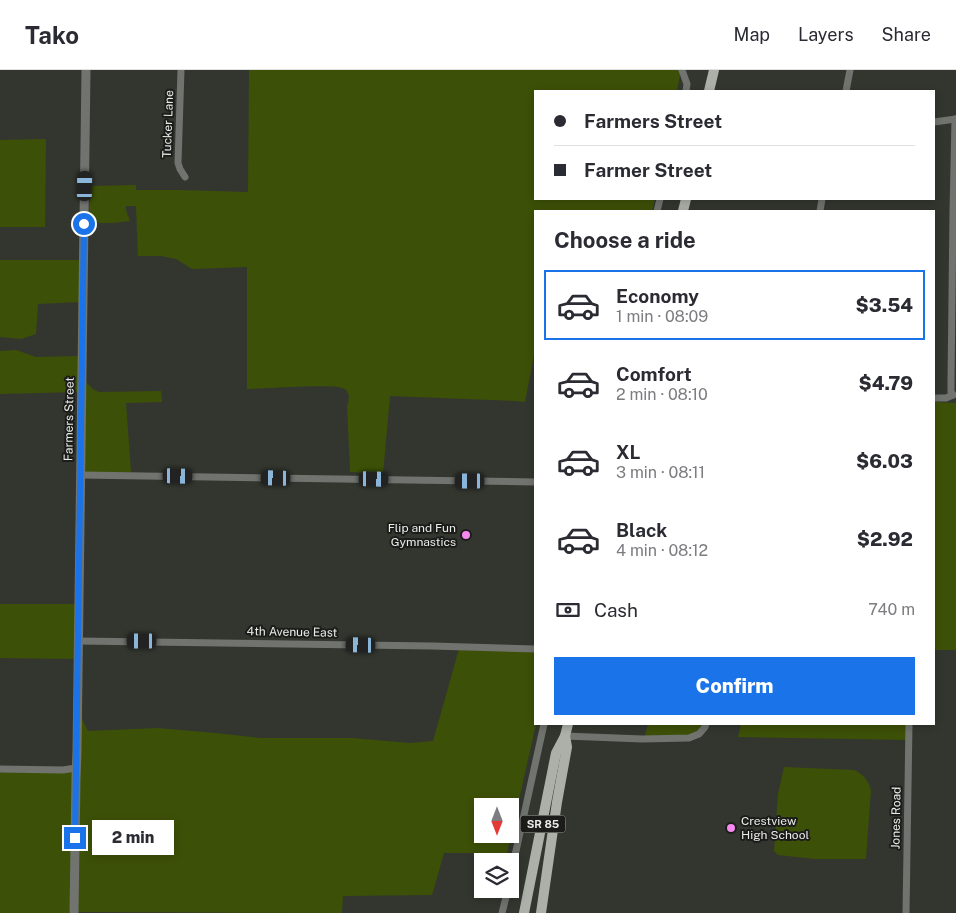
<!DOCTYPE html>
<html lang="en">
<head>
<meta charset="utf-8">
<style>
	body { margin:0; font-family:"Public Sans",sans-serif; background:#f2f2f3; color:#2b2b33; height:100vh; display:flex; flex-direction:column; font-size:19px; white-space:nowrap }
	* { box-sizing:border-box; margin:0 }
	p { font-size:16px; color:#7c7c81 }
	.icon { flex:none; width:28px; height:28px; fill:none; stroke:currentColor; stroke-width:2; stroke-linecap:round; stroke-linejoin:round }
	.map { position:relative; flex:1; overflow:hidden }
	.details { position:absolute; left:534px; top:140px; width:401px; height:515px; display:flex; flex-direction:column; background:#fff; border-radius:0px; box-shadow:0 2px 8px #0003 }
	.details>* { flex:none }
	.banner { position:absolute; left:534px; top:20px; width:401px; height:110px; border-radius:0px; box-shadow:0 2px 8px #0003; display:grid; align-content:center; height:110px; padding:0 20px; background:#fff }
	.needle { width:32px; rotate:180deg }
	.controls { position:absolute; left:474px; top:728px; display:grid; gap:10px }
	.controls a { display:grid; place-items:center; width:45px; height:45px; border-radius:0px; background:#fff; box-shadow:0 2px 8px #0003; font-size:25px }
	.end { position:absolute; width:22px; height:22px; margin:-11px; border:6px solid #1a73e8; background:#fff; box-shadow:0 0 0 2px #fff }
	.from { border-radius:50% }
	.bubble { position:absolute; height:35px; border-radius:0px; background:#fff; box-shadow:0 2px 8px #0003; font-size:16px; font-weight:800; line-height:35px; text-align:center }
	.car { position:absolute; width:15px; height:30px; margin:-15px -8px; border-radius:6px; box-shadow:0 0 4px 1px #0007; background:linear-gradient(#222 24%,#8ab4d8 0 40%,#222 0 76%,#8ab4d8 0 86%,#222 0) }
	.banner b { display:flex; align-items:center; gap:18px; height:48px; font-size:19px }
	.banner b+b { border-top:1px solid #e1e1e2 }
	.banner i { width:12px; height:12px; background:#2b2b33 }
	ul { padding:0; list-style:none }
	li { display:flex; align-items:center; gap:15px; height:70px; margin:0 10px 8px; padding:0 10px; border:2px solid transparent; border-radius:0px }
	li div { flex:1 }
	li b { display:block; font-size:19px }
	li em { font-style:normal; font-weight:800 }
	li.selected { border-color:#1a73e8 }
	li>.icon { width:45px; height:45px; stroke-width:1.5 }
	h2 { padding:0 20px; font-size:22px; line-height:60px }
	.pay { display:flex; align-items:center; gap:12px; height:55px; padding:0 20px; font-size:19px }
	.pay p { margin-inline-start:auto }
	.primary-button { display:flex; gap:10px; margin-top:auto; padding:10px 20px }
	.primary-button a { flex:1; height:58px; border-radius:0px; background:#1a73e8; color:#fff; font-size:20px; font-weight:800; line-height:58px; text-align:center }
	header { display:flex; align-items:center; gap:30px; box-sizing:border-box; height:70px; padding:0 25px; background:#fff; border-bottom:1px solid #e1e1e2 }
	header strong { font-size:24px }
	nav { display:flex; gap:28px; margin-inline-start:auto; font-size:18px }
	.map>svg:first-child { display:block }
</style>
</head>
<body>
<header>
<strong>Tako</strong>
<nav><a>Map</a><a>Layers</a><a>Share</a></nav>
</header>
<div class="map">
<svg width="956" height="843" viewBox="0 0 956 843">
	<rect width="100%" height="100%" fill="#33362f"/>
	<g fill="#3d5007" fill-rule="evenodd">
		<path d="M249 0H681L677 21H535V129H655L652 141H535V280L525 332 516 331 390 326 383 404 350 402 347 334H348C349 329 350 323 345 319 336 313 263 319 247 319V197L192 199 176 189 161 186H138L136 136H126C125 141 129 146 130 151L113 153H99L89 144 90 116 136 115V120H179L248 122Z"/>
		<path d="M46 69 45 157H0V70Z"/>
		<path d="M0 190H81V232L38 234 36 264 21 269 0 267Z"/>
		<path d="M16 280 36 287 80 286 79 322 0 324V281Z"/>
		<path d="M85 311 94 320 99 322 161 321 162 332 126 333 131 402H84Z"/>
		<path d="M934 332 956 333V580H934Z"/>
		<path d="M0 534H77L76 589 0 588Z"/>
		<path d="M459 579 535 582V654H536L507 783H444L432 825 343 826 342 843 77 842 81 649H82L88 661 157 658 216 663 260 668H352L410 673 433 671ZM482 736H510V764H482Z"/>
		<path d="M648 654H703L698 661 688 665 645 666Z"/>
		<path d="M741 654H911L909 670 738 667Z"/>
		<path d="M784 697 854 700C863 704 868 710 871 720L866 789H815L778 785 774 781 778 724Z"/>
		<path d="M0 702H73L71 842H69L68 843H0Z"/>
	</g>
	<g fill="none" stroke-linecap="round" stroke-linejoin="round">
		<g stroke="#71736f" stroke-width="7">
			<path d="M181 0 178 93 180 99 185 107"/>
			<path d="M682 0 687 14 686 21"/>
			<path d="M846 21 850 0"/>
			<path d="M934 52 956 49"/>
			<path d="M657 141 660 129"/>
			<path d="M820 141 822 129"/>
			<path d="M953 325 951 322V311L953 142 955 49"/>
			<path d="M934 328H946L953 325"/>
			<path d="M81 405 535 412"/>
			<path d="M79 571 432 576 535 579"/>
			<path d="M565 666 642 669 689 668 699 664 705 657 706 654"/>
			<path d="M0 699 63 700 76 698"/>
			<path d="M510 808 544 654"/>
			<path d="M502 843 508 819"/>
			<path d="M906 843 909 654"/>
		</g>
		<path stroke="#71736f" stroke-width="9" d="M74 843 76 708 77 681 86 0"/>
		<g stroke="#adb0a9" stroke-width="10">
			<path d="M709 21 714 0"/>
			<path d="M683 141 686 129"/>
			<path d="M524 843 556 683 565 666 568 654"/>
			<path d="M541 843 557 732 567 677 565 666"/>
		</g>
	</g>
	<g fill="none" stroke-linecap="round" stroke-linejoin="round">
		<path stroke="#1a73e8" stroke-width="6" d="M75 768 84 154"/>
	</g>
	<g fill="#f589ee" stroke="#1c1d1a" stroke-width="2">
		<circle cx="466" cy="465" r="5"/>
		<circle cx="731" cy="758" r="5"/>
	</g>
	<g text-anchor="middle" stroke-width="4" stroke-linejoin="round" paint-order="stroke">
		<rect fill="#1c1d1a" stroke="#acaeaa" stroke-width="1" x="520.5" y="745.5" width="45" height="17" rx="4"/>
		<g font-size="11" font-weight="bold" fill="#eaece8">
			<text x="543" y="758">SR 85</text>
		</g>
		<g font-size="12" fill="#eaece8" stroke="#1c1d1a">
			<text transform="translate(168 54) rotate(-88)" y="4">Tucker Lane</text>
			<text transform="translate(69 349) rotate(-89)" y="4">Farmers Street</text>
			<text transform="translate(292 562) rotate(1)" y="4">4th Avenue East</text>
			<text transform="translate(896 748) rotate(-89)" y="4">Jones Road</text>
		</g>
		<g font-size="12" fill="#eaece8" stroke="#1c1d1a" text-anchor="end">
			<text x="456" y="462">Flip and Fun<tspan x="456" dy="14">Gymnastics</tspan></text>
			<text x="741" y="755" text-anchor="start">Crestview<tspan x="741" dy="14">High School</tspan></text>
		</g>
	</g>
</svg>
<div class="controls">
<a><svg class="needle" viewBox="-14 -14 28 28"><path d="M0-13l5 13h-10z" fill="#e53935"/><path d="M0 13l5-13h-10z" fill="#7c7c81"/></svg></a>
<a><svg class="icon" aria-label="layers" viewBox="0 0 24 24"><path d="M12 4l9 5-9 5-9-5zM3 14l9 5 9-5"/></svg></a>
</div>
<i class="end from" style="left:84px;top:154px"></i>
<i class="end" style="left:75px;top:768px"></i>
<div class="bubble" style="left:92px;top:750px;width:82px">2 min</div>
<i class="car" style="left:85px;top:116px;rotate:1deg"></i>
<i class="car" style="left:178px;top:406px;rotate:91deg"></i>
<i class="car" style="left:276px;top:408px;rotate:271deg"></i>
<i class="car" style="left:374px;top:409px;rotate:91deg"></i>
<i class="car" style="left:470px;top:411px;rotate:270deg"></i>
<i class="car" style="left:142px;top:571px;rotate:270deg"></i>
<i class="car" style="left:361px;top:575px;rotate:271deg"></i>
<div class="banner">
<b><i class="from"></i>Farmers Street</b>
<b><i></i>Farmer Street</b>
</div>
<section class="details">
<h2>Choose a ride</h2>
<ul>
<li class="selected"><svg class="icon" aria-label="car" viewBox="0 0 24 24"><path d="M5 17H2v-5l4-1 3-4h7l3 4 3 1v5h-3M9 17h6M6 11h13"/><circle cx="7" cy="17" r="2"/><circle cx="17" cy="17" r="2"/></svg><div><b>Economy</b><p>1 min · 08:09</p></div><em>$3.54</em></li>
<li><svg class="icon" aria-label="car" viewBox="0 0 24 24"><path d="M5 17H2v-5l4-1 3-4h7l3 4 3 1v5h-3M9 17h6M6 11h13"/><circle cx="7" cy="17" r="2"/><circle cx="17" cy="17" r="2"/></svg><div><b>Comfort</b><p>2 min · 08:10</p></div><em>$4.79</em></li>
<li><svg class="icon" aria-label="car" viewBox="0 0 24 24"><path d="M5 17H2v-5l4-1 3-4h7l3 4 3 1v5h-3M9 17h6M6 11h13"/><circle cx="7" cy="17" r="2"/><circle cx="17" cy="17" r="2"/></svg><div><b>XL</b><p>3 min · 08:11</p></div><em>$6.03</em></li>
<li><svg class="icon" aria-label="car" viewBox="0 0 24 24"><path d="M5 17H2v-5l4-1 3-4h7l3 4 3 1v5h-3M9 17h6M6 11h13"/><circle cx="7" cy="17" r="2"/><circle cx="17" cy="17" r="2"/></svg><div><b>Black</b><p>4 min · 08:12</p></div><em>$2.92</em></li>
</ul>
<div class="pay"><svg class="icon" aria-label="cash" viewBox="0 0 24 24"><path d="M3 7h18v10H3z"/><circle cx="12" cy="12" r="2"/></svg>Cash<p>740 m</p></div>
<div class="primary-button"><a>Confirm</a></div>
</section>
</div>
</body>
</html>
